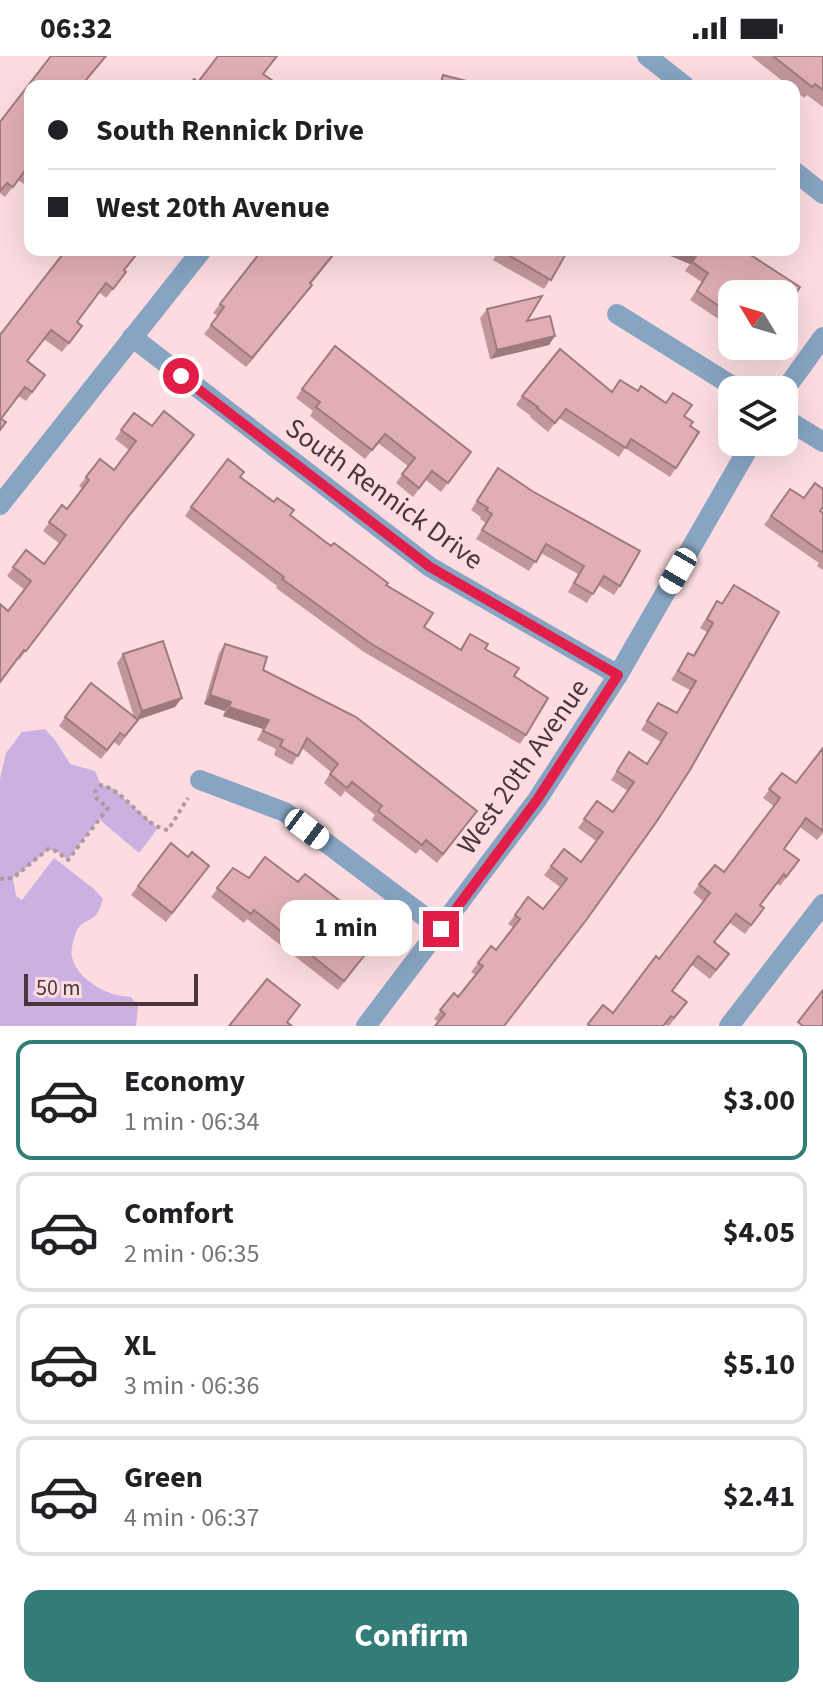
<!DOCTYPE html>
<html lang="en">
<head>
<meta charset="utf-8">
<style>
	body { margin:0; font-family:"Source Sans 3",sans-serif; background:#f6f6f6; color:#202124; height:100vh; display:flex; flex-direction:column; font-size:30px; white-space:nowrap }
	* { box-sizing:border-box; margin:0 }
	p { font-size:26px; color:#757577 }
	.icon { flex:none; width:44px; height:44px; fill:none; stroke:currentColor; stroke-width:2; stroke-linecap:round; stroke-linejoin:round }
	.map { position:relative; height:970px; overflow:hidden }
	.panel { display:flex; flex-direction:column; background:#fff; flex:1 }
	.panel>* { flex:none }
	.hud { position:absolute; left:24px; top:24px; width:776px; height:176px; border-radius:16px; box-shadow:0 8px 32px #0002; display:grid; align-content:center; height:176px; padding:0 24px; background:#fff }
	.needle { width:52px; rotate:308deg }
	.buttons { position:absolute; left:718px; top:224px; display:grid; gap:16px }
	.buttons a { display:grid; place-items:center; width:80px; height:80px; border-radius:16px; background:#fff; box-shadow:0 8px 32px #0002; font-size:40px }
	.scale { position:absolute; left:24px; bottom:20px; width:174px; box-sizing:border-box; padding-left:8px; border:4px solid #4a3538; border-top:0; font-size:22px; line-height:28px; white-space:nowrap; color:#4a3538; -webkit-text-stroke:6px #fcdce0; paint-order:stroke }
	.end { position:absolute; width:36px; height:36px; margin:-18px; border:10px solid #e11d48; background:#fff; box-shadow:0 0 0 4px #fff }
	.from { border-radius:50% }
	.bubble { position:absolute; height:56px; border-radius:16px; background:#fff; box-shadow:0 8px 32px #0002; font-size:26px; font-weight:700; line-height:56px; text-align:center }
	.car { position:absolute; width:24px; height:48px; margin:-24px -12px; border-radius:10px; box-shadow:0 0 6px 2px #0007; background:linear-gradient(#fff 24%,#345 0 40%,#fff 0 76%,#345 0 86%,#fff 0) }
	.hud b { display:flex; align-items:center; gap:28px; height:76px; font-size:30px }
	.hud b+b { border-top:2px solid #e0e0e0 }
	.hud i { width:20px; height:20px; background:#202124 }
	ul { padding:14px 0 0; list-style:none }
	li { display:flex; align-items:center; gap:24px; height:120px; margin:0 16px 12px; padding:0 8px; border:4px solid #e0e0e0; border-radius:16px }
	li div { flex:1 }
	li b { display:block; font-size:30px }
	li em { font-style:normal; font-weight:700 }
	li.selected { border-color:#347c77 }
	li>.icon { width:72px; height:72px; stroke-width:1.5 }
	.cta { display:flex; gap:16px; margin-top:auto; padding:16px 24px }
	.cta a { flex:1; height:92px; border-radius:16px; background:#347c77; color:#fff; font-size:32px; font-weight:700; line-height:92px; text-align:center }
	.status { display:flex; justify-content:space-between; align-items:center; height:56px; padding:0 40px; background:#fff; direction:ltr }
	.status svg { height:22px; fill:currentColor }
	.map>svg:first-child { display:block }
</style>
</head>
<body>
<div class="status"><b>06:32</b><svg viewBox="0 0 49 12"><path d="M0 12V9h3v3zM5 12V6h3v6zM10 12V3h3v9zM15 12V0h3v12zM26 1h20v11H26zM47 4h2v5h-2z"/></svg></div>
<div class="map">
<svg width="823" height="970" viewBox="0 0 823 970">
	<rect width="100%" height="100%" fill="#fcdce0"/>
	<path fill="#cbb0e2" d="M45 673 55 684 70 708 95 715 101 729 112 732 158 772 139 797 99 763 68 804 56 795 48 794 13 822 16 840 22 844 54 802 94 833 103 843C101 849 99 856 95 860 88 866 80 866 76 876 74 882 70 895 72 901 77 924 109 941 131 941L138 950 136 970H0V723L6 697 22 676Z"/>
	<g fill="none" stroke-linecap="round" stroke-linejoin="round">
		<path stroke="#b3979b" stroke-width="4" stroke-dasharray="4 4" stroke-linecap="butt" d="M0 823 13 822 48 793 56 795 68 804 108 752 96 742 95 736 101 729C128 736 141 769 168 774L188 742"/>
		<g stroke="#87a4c2" stroke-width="20">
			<path d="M647 0 685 30"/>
			<path d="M794 115 823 138"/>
			<path d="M617 258 739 334"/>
			<path d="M132 281 430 511 618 619"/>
			<path d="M784 335 823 281"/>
			<path d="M784 362 823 386"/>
			<path d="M0 449 202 194"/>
			<path d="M200 724 285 756 441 873"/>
			<path d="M366 970 537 744 618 619 752 386"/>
			<path d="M729 970 823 848"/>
		</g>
	</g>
	<g fill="#c2969c">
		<path d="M751 0H823V51L807 39 804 42 794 34V30H789Z"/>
		<path d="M30 30V120L24 128 18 124 5 141 0 137V66Z"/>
		<path d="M338 194 311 228 312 229 305 238 246 311 204 278 218 260 213 257 220 248Z"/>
		<path d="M499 194H568L544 233 493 204Z"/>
		<path d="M656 194H743L732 238V272L690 244 702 226 685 215 690 208Z"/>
		<path d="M125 215 126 216 106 242 99 236 77 267 82 270 62 296 44 283 27 306 45 319 26 345 18 340 1 363 0 375V279Z"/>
		<path d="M487 253 527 265 549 289 490 303 480 262Z"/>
		<path d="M302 333 471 396 441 436 426 424 413 441 396 427 408 410 378 387 365 403 310 360 313 355 296 342Z"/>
		<path d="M612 335H637L684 360 690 370 699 376 670 421 625 392 619 401 559 362 548 376 530 361 531 360 516 349 522 340Z"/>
		<path d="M134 357 152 370 188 388 125 466 19 604 8 555 25 534 7 520 26 494 44 508 60 488 43 475 62 449 67 453 83 433 79 430 100 403 114 414 129 394 115 383Z"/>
		<path d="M498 412 620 530 614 539 598 529 587 547 568 536 578 518 541 497 529 515 476 483 486 467 480 463 481 461 471 454Z"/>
		<path d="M240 421 331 490 386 529 424 571 460 593 470 578 485 593 514 620 526 679 520 688 364 596 276 532 277 530 185 460 191 451Z"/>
		<path d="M790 433 823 457V514L817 510 819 507 764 469Z"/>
		<path d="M734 529 779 556 505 970 438 966 434 963 454 937 458 941 476 919 471 916 491 890 496 894 513 871 508 868 528 841 543 853 560 831 544 819 564 793 581 806 596 785 578 772 597 745 613 756 628 735 611 724 629 696 647 708 661 686 641 674 658 647 676 657 690 634 671 624 688 597 693 599 707 576 700 572 711 554 717 545 722 547Z"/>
		<path d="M225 588 263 614 470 764 437 807 420 793 416 798 372 764 375 759 345 735 341 741 324 727 331 716 302 692 292 709 274 699 276 693 257 684 263 673 223 660 225 655 204 648 219 597Z"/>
		<path d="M123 598 175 651 138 664 119 690 114 686 101 703 59 670 65 661H134L117 607Z"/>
		<path d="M823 692V777L817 784 800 771 784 793 799 804 780 830 777 827 760 849 764 852 745 878 730 867 714 887 729 898 710 923 692 909 672 935 687 946 669 970 665 969 664 970H586L603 949 613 957 659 903 703 845 693 837 699 828 724 816 774 750 763 742 782 717 796 727Z"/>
		<path d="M233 812 249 822 357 875 362 884 371 891 338 934 247 863 244 867 211 841Z"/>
		<path d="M203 819 166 866 131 839 138 830Z"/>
	</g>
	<g fill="#9e7a7f">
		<path d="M656 194H685L697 199 690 208Z"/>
		<path d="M312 229 305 238 246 311 252 302Z"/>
		<path d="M555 280 549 289 490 303 497 294Z"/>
		<path d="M210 639 231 646 225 655 204 648Z"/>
		<path d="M182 642 175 651 136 664 142 655Z"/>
		<path d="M229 651 269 664 263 673 223 660Z"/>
	</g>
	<g fill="#e1aeb5" stroke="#9e7a7f" stroke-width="2">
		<path d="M51 0H106L81 30H30V116L26 113 13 131 7 127 0 135V66Z"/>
		<path d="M218 0H277L263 18 273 25 269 30H247L242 26 239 30H189L194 23 198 26Z"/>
		<path d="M773 0H823V34L815 28 812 31Z"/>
		<path d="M443 19 486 30H440Z"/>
		<path d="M66 194H140L124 214 126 216 113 233 106 227 77 266 82 270 69 287 51 274 27 305 45 319 32 336 25 331 1 363 6 366 0 374V279Z"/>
		<path d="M262 194H337L310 227 312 229 252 302 211 269 224 251 220 248Z"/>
		<path d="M500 194H568L551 224Z"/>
		<path d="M685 194H743L800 231 784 257V238H732V259L697 235 708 217 692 206 697 199Z"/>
		<path d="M542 240 527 265 550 260 555 280 497 294 487 253Z"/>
		<path d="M335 290 471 396 448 427 432 415 419 432 402 418 415 402 385 378 372 394 316 351 320 346 302 333Z"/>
		<path d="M560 293 612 336 620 324 638 335 641 330 666 347 673 337 692 349 684 360 693 366 690 370 699 376 676 412 631 383 626 392 566 353 555 367 537 352 538 351 522 340Z"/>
		<path d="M164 355 194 379 131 457 26 595 24 594 0 626V548L8 555 31 525 13 511 26 494 44 508 66 479 49 466 62 449 67 453 89 424 86 421 100 403 114 414 136 385 121 374 134 357 152 370Z"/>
		<path d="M228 403 244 416 240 421 274 446 277 442 294 454 290 459 331 490 334 487 388 527 386 529 433 557 424 571 461 594 470 578 488 588 485 593 519 612 514 620 548 642 526 679 370 587 282 523 284 521 191 451Z"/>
		<path d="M498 412 532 435 640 495 620 530 604 520 593 538 574 527 584 510 546 488 536 506 482 474 492 458 486 454 488 452 477 445Z"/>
		<path d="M815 427 823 433V451L820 455 823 457V497L771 460 790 433 804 442Z"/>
		<path d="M734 529 779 556 690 714 657 765 587 863 504 970H435L445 958 440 954 454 937 458 941 483 910 478 907 491 890 496 894 520 863 515 859 528 841 543 853 567 823 551 810 564 793 581 806 603 776 584 763 597 745 613 756 634 726 617 715 629 696 647 708 667 677 647 665 658 647 677 657 696 625 678 615 688 597 694 600 713 567 707 563 717 545 722 548Z"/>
		<path d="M163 585 182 642 142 655 123 598Z"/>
		<path d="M225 588 267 601 263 614 356 661 477 755 443 798 426 784 422 789 378 755 382 750 352 726 347 732 330 718 338 708 307 682 298 700 280 690 283 684 263 675 269 664 229 651 231 646 210 639Z"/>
		<path d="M91 627 138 664 125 680 120 677 107 694 65 661Z"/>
		<path d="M823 692V775L806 762 784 793 799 804 786 821 784 818 760 849 764 852 751 869 736 858 714 886 729 898 716 914 698 900 672 935 687 946 674 962 671 960 663 970H590L588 968 603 949 613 957 656 900 659 903 710 837 699 828 715 809 724 816 780 742 769 733 782 717 796 727Z"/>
		<path d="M171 787 188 801 192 796 209 810 172 857 138 830Z"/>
		<path d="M265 801 298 826 305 818 365 864 357 875 365 881 362 884 371 891 344 925 254 854 251 858 217 832 233 812 249 822Z"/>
		<path d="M267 923 300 949 287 966 292 970H229Z"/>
		<path d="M823 934V970H803L798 966Z"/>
	</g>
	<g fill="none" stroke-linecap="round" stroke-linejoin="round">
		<path stroke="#e11d48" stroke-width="10" d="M181 320 430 511 618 619 537 744 441 873"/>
	</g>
	<g text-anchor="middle" stroke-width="6" stroke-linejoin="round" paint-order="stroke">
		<g font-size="28" fill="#4a3538" stroke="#fcdce0">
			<text transform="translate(385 437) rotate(36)" y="10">South Rennick Drive</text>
			<text transform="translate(522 710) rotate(-55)" y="10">West 20th Avenue</text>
		</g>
	</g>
</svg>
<div class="buttons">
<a><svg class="needle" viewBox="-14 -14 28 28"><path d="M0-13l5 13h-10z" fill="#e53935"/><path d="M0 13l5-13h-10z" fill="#757577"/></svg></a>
<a><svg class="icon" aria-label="layers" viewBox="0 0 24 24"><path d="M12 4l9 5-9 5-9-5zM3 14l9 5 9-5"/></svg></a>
</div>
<div class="scale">50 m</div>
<i class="end from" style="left:181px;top:320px"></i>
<i class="end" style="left:441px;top:873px"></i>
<div class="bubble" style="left:280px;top:844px;width:132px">1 min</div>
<i class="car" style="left:678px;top:515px;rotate:210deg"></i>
<i class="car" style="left:307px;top:773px;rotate:127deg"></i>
<div class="hud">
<b><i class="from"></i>South Rennick Drive</b>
<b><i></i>West 20th Avenue</b>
</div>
</div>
<section class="panel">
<ul>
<li class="selected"><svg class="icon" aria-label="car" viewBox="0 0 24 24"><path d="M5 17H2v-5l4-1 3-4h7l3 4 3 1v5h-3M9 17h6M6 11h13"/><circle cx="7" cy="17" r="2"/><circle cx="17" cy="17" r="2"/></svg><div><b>Economy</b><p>1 min · 06:34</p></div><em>$3.00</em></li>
<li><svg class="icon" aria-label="car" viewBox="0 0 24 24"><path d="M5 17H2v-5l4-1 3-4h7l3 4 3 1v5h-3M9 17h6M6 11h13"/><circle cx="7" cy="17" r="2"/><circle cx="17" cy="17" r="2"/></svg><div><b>Comfort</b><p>2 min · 06:35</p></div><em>$4.05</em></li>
<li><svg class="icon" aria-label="car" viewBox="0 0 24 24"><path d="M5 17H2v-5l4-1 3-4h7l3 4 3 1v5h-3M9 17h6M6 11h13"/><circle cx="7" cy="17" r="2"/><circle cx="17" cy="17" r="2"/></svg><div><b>XL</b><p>3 min · 06:36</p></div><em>$5.10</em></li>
<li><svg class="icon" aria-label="car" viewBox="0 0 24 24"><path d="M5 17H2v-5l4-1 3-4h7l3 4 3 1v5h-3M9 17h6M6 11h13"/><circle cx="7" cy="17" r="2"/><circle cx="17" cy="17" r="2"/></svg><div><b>Green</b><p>4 min · 06:37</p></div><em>$2.41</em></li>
</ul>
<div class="cta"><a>Confirm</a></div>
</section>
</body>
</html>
